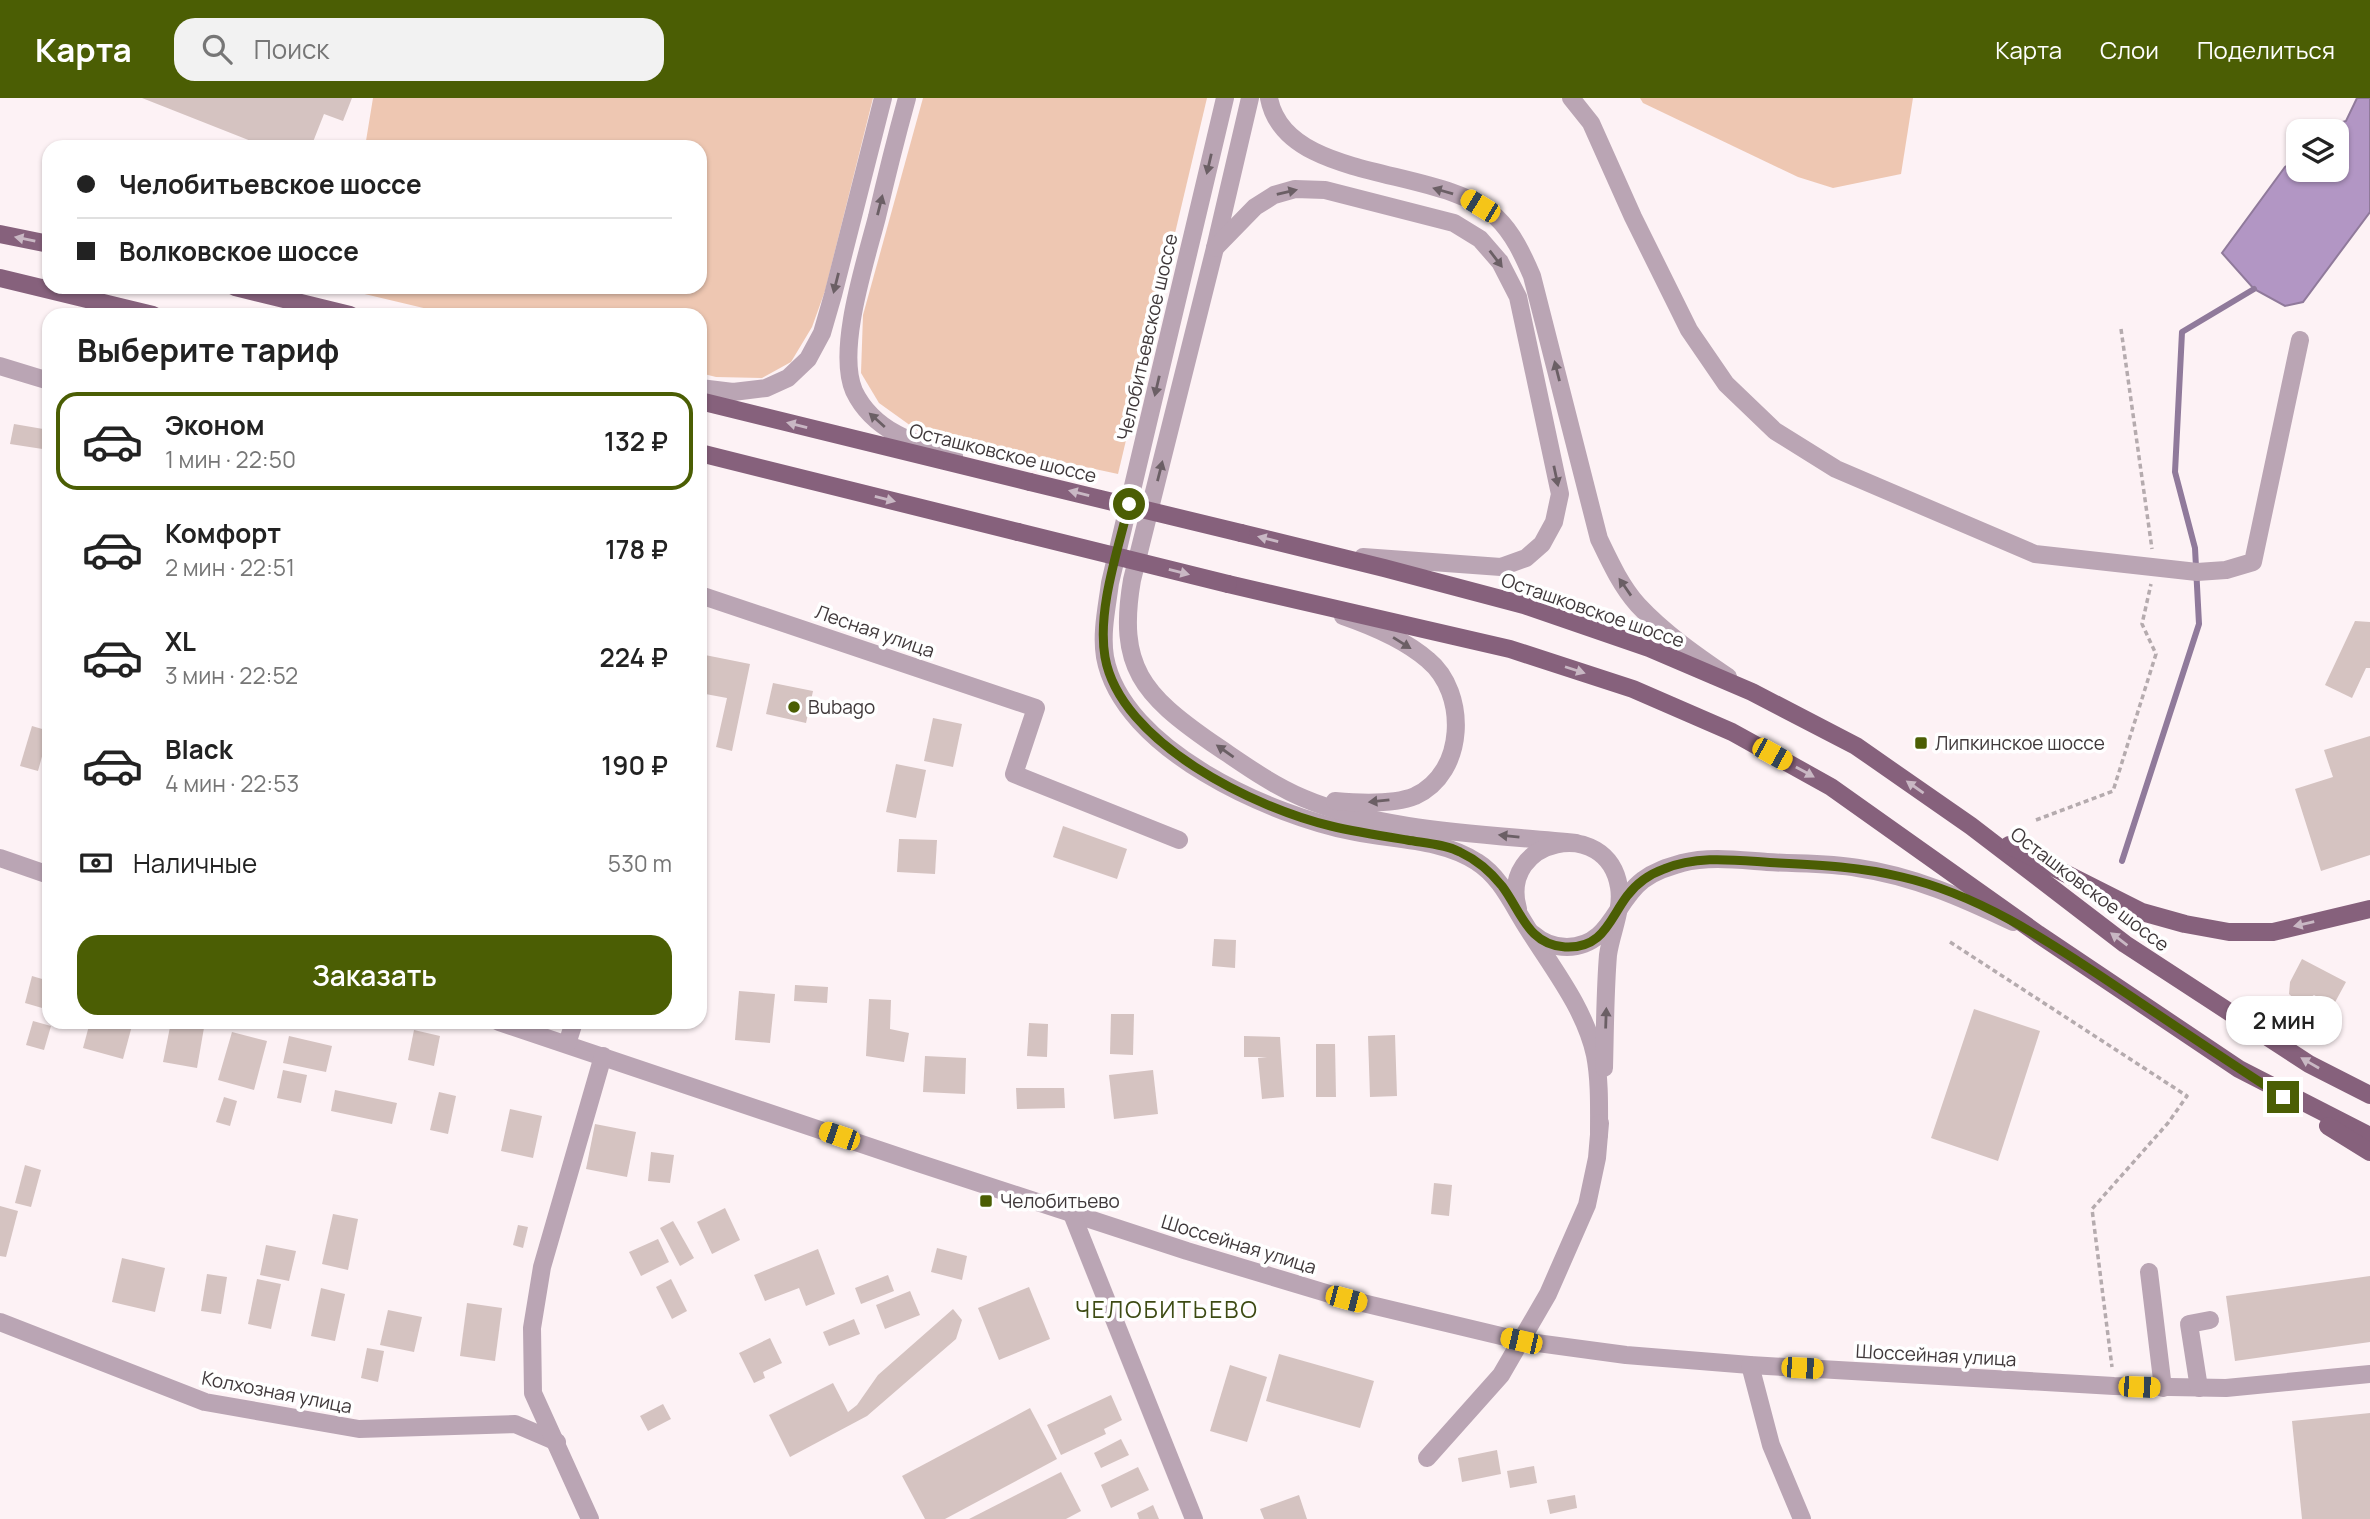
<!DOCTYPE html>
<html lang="ru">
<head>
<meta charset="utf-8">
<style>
	body { margin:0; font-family:Manrope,sans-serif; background:#f2f2f2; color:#222; height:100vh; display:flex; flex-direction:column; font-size:26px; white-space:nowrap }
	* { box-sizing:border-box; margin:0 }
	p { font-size:23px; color:#767676 }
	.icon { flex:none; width:38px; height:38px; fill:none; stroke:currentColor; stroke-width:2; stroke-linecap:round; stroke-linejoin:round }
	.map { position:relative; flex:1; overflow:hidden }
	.details { position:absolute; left:42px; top:210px; width:665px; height:721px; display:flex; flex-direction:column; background:#fff; border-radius:21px; box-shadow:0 2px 5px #0004 }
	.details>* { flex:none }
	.guide { position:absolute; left:42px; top:42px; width:665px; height:154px; border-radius:21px; box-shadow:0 2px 5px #0004; display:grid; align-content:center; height:154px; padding:0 35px; background:#fff }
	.fabs { position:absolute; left:2286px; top:21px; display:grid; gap:14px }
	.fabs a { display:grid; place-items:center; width:63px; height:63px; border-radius:14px; background:#fff; box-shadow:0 2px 5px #0004; font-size:35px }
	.end { position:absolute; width:32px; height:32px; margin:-16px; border:9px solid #4b5e04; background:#fff; box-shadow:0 0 0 4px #fff }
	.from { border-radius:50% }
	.bubble { position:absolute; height:49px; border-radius:21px; background:#fff; box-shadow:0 2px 5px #0004; font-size:23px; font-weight:600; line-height:49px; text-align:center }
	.car { position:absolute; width:21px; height:42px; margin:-21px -10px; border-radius:9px; box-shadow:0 0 5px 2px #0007; background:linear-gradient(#f5c518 24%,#345 0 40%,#f5c518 0 76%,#345 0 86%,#f5c518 0) }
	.guide b { display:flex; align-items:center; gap:24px; height:66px; font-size:26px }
	.guide b+b { border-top:2px solid #e0e0e0 }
	.guide i { width:18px; height:18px; background:#222 }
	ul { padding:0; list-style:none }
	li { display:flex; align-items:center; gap:21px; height:98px; margin:0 14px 10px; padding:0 21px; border:4px solid transparent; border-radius:21px }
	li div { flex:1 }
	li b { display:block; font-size:26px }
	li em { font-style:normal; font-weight:600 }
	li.active { border-color:#4b5e04 }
	li>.icon { width:63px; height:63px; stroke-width:1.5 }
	h2 { padding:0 35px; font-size:32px; line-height:84px }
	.pay { display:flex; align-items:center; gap:18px; height:77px; padding:0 35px; font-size:26px }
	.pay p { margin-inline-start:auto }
	.cta { display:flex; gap:14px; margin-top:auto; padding:14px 35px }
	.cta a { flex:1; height:80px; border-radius:21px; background:#4b5e04; color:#fff; font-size:28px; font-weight:600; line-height:80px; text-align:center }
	header { display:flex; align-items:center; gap:42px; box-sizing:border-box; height:98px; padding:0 35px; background:#4b5e04; color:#fff }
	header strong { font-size:33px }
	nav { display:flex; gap:38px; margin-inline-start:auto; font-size:24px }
	.search { width:490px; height:63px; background:#f2f2f2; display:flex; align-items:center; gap:18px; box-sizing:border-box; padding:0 24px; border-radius:21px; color:#767676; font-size:26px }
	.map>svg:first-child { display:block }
</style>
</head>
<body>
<header>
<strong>Карта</strong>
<div class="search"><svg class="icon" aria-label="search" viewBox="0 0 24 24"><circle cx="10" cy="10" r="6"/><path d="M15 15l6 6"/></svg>Поиск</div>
<nav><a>Карта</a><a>Слои</a><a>Поделиться</a></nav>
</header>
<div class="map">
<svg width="2370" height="1421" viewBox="0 0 2370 1421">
	<rect width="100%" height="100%" fill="#fdf2f5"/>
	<g fill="#eec7b2">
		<path d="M373 0H873L825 193 812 229 791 264 762 280 716 279 700 275V217H453L335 189H700V49H365Z"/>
		<path d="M923 0H1207L1118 376 918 333 879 305 861 275 863 217Z"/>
		<path d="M1640 0H1913L1901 76 1833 90 1798 79 1643 5Z"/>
	</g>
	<path fill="#b296c4" stroke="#907a9b" stroke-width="2" d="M2357 0H2370V114L2303 204 2285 208 2254 191 2222 155 2285 69 2298 61V72H2336V33H2312L2346 23Z"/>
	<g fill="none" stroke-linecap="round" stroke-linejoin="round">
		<path stroke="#907a9b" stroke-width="6" d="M2122 763 2199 526 2195 450 2175 374 2182 234 2254 191"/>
	</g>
	<g fill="#d5c3c1">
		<path d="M142 0H352L343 23 324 16 311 49H266Z"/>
		<path d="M14 326 49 332V352L10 346Z"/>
		<path d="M2355 523 2370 524V570H2366L2352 600 2325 587Z"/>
		<path d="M700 556 750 566 732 653 716 649 727 600 700 595Z"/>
		<path d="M773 585 813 593 806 625 766 616Z"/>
		<path d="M933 620 962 626 953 669 924 663Z"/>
		<path d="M32 628 49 633 38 673 20 668Z"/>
		<path d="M2370 638V757L2321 773 2295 691 2333 679 2324 652Z"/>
		<path d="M896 666 926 672 916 720 886 714Z"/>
		<path d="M1063 728 1127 751 1117 781 1053 759Z"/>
		<path d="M899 741 937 742 935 776 897 774Z"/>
		<path d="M1214 841 1236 842 1235 870 1212 868Z"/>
		<path d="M2302 861 2346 884 2333 908 2314 897 2304 904H2298L2289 896 2290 884Z"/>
		<path d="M32 878 49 883V912L25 905Z"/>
		<path d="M795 887 828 889 827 905 794 903Z"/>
		<path d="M739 893 775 896 770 945 735 942Z"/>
		<path d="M869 901 891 902 890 931 909 935 904 964 866 958Z"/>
		<path d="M1974 911 2040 933 1998 1063 1931 1040Z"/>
		<path d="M1111 916H1134L1133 957 1110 956Z"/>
		<path d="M33 923 51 928 44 952 26 947Z"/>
		<path d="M90 924H133L123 961 83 950Z"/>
		<path d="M171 924H205L197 970 163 964Z"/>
		<path d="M1029 925 1048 926 1047 959 1027 958Z"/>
		<path d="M414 932 440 938 434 968 408 962Z"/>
		<path d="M232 934 267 943 254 992 218 982Z"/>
		<path d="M1395 937 1397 998 1370 999 1368 938Z"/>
		<path d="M289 938 332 948 326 974 283 965Z"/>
		<path d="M1244 938 1280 939 1284 999 1262 1001 1258 960 1267 959H1244Z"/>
		<path d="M1316 946H1335L1336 999H1316Z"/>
		<path d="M925 958 966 960 965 996 923 994Z"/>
		<path d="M283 972 307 977 301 1005 277 1000Z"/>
		<path d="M1153 972 1158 1016 1114 1021 1109 977Z"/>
		<path d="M1016 990H1064L1065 1010 1017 1011Z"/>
		<path d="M335 992 397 1005 392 1026 331 1013Z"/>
		<path d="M439 994 456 998 448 1036 430 1032Z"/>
		<path d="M224 999 237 1003 230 1028 216 1024Z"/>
		<path d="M510 1011 542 1018 533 1060 501 1053Z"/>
		<path d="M595 1026 636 1034 627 1079 586 1071Z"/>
		<path d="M651 1054 674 1057 670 1085 648 1083Z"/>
		<path d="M25 1067 41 1072 31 1109 15 1105Z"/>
		<path d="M1434 1085 1452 1087 1449 1118 1431 1116Z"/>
		<path d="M0 1108 18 1113 6 1159 0 1158Z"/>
		<path d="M725 1110 740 1142 712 1156 697 1124Z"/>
		<path d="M333 1116 358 1121 348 1172 322 1166Z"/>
		<path d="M673 1123 694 1160 680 1168 660 1130Z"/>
		<path d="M518 1127 528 1129 523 1150 513 1147Z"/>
		<path d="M658 1141 669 1164 641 1178 629 1154Z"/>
		<path d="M266 1147 296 1153 289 1183 260 1177Z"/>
		<path d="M937 1150 967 1158 962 1182 931 1174Z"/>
		<path d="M818 1151 835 1196 806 1208 799 1190 765 1203 754 1177Z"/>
		<path d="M122 1160 165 1170 155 1214 112 1204Z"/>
		<path d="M207 1176 227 1179 221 1216 201 1213Z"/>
		<path d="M888 1177 894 1193 861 1206 855 1190Z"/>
		<path d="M2370 1178V1244L2235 1263 2226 1198Z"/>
		<path d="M257 1181 281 1186 271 1231 248 1226Z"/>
		<path d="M671 1181 687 1213 672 1221 656 1189Z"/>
		<path d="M1029 1189 1050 1241 999 1262 978 1210Z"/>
		<path d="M321 1190 345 1196 335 1243 311 1238Z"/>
		<path d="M910 1193 920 1217 885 1231 876 1207Z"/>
		<path d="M467 1205 502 1210 495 1263 460 1258Z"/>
		<path d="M953 1211 962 1222 956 1241 867 1318 790 1359 769 1317 833 1285 848 1314 857 1307 878 1277Z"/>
		<path d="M388 1212 422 1219 414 1254 380 1247Z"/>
		<path d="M854 1221 860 1236 829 1248 823 1234Z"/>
		<path d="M770 1240 782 1265 763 1274 765 1280 754 1285 739 1255Z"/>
		<path d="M367 1250 384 1253 378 1284 361 1280Z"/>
		<path d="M1279 1256 1374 1283 1360 1330 1266 1303Z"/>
		<path d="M1230 1267 1267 1279 1247 1344 1210 1333Z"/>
		<path d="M1111 1297 1122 1322 1104 1331 1106 1336 1061 1357 1047 1327Z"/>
		<path d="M663 1306 671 1321 648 1333 640 1318Z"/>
		<path d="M1030 1310 1057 1361 945 1421H925L902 1378Z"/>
		<path d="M2370 1315V1421H2302L2292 1323Z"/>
		<path d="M1121 1341 1129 1357 1101 1370 1094 1355Z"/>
		<path d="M1497 1352 1501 1376 1462 1384 1458 1360Z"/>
		<path d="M1534 1368 1537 1385 1510 1390 1507 1373Z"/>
		<path d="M1138 1369 1149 1392 1111 1410 1101 1387Z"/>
		<path d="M1061 1374 1081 1413 1066 1421H969Z"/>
		<path d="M1299 1397 1307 1421H1264L1260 1411Z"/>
		<path d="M1575 1397 1577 1410 1550 1416 1547 1402Z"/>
		<path d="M1153 1407 1159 1421H1139L1137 1415Z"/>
	</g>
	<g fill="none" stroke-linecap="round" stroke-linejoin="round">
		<g stroke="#b5abae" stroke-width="3.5" stroke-dasharray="5 3.5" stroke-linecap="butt">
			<path d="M2121 231 2152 451"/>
			<path d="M2036 722 2113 693 2156 556 2142 526 2151 486"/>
			<path d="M1950 844 2187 998 2168 1025 2092 1111 2112 1269"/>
		</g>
		<g stroke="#baa5b4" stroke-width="18">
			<path d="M907 0C896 40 886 80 877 119 866 162 836 252 854 293 873 333 915 346 954 358"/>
			<path d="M1225 0 1110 485C1107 509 1101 535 1105 559 1122 652 1272 718 1355 734 1395 742 1442 741 1477 764 1501 779 1513 808 1528 831 1553 871 1585 911 1595 957 1600 983 1599 1011 1599 1037"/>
			<path d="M1250 0 1215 150 1132 482C1117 569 1143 597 1212 645 1242 665 1270 686 1303 700 1382 734 1491 736 1576 745"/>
			<path d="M1269 0C1285 86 1442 67 1496 119 1513 135 1523 157 1532 178L1599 441C1610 464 1621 488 1638 507 1664 535 1697 558 1728 579"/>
			<path d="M1571 0 1591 25 1633 119 1689 232 1726 286 1775 333 1836 371 2035 456 2197 474 2226 472 2253 464 2300 242"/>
			<path d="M1215 150 1255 109 1274 97 1295 91 1325 92 1454 125 1480 141 1500 164 1518 199 1560 396 1554 424 1542 446 1526 460 1501 469 1363 459"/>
			<path d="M0 268 49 283"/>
			<path d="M700 290 733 294 766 290 788 280 808 261 822 235 833 197 883 0"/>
			<path d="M700 497 1036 610 1014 676 1179 742"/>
			<path d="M1335 703C1358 705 1393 707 1415 698 1466 675 1468 595 1428 562 1405 542 1372 528 1343 518"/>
			<path d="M0 760 49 777"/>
			<path d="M1518 811C1498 740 1607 717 1619 789 1623 811 1611 835 1608 857 1605 894 1605 932 1604 970"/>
			<path d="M1533 836C1542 844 1554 849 1567 849 1611 848 1614 804 1643 782 1655 773 1668 769 1682 765 1709 758 1739 762 1767 764 1797 766 1828 765 1858 770 1913 778 1963 800 2013 824"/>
			<path d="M499 924 918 1065 1187 1153 1346 1201 1522 1243 1626 1257 1750 1267 2114 1288 2226 1290 2370 1276"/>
			<path d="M567 946 574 924"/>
			<path d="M1072 1116 1194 1421"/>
			<path d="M2149 1174 2163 1290"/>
			<path d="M0 1224 205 1304 359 1331 515 1326 557 1344"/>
			<path d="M1750 1267 1771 1347 1802 1421"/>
			<path d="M2199 1290 2189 1226 2210 1222"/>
			<path d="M1427 1360 1501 1277 1548 1196 1587 1107 1597 1060 1600 1025"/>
			<path d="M590 1421 533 1295 532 1230 542 1169 603 958"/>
		</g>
		<g stroke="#86617c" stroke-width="18">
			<path d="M0 136 49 146"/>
			<path d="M0 180 153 217"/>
			<path d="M235 189 350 217"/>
			<path d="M700 303 1030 384"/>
			<path d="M700 355 1018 434"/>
			<path d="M1241 435 1384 470 1524 507 1649 550 1752 594 1856 648 1971 728 2125 846 2309 966 2370 997"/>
			<path d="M1228 486 1510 551 1633 591 1732 634 1831 689 2038 836 2239 971 2370 1038"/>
			<path d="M2009 747 2142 814 2185 826 2229 834H2273L2370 811"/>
			<path d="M2328 1028 2370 1054"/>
		</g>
		<g stroke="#86617c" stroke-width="18">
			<path d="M1030 384 1241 435"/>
			<path d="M1018 434 1228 486"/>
		</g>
	</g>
	<defs><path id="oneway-solid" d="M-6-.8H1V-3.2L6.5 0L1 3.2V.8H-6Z" transform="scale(1.75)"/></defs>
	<g fill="#6b5f65">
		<use href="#oneway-solid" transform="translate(1209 66) rotate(103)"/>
		<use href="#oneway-solid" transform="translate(1443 93) rotate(-164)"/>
		<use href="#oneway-solid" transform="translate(1287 94) rotate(-13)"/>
		<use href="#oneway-solid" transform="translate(880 107) rotate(-76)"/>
		<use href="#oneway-solid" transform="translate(1496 161) rotate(53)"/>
		<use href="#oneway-solid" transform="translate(836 185) rotate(104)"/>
		<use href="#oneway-solid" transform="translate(1557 273) rotate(-104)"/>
		<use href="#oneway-solid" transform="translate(1157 288) rotate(103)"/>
		<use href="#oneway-solid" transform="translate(877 322) rotate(-138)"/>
		<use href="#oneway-solid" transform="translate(1160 373) rotate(-76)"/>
		<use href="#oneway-solid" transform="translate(1556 378) rotate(78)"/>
		<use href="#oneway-solid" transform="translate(1625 489) rotate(-125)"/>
		<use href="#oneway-solid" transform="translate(1402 545) rotate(32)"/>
		<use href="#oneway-solid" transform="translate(1225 653) rotate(-145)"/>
		<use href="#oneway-solid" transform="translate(1379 703) rotate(174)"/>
		<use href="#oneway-solid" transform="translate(1509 738) rotate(-174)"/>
		<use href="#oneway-solid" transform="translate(1606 920) rotate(-88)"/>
	</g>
	<g fill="#c9b8c4">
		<use href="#oneway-solid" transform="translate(25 141) rotate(-169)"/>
		<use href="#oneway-solid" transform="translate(797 327) rotate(-166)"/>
		<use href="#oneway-solid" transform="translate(1079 395) rotate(-166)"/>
		<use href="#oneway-solid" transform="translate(885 401) rotate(14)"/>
		<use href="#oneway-solid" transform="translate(1268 441) rotate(-166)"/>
		<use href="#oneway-solid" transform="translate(1179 474) rotate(14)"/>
		<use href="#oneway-solid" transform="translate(1575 572) rotate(18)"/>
		<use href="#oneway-solid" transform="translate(1805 674) rotate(29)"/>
		<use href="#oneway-solid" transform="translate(1915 689) rotate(-145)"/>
		<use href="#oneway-solid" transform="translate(2304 826) rotate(167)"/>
		<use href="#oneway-solid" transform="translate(2119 841) rotate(-143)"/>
		<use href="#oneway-solid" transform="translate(2310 965) rotate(-150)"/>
	</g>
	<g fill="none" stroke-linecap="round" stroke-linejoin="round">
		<path stroke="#4b5e04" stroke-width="9" d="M1129 406C1118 452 1097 512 1105 559 1120 645 1255 710 1331 728 1356 734 1382 738 1407 742 1424 745 1445 746 1460 754 1477 762 1490 773 1502 788 1521 813 1528 847 1565 849 1603 851 1609 822 1627 798 1636 786 1650 776 1664 771 1700 756 1740 763 1779 765 1820 767 1861 769 1902 779 1977 796 2045 841 2108 883 2166 922 2224 961 2283 999"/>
	</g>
	<g fill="#4b5e04" stroke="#fff" stroke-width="2.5">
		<circle cx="794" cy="609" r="7"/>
		<rect x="1914" y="638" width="14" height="14" rx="3.5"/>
		<rect x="979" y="1096" width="14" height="14" rx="3.5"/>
	</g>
	<g text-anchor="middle" stroke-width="7" stroke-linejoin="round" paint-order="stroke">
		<g font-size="19" fill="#40393b" stroke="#fff">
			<text transform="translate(1147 239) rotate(-77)" y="7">Челобитьевское шоссе</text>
			<text transform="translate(1003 355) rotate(14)" y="7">Осташковское шоссе</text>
			<text transform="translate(1593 512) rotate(19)" y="7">Осташковское шоссе</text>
			<text transform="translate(875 533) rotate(19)" y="7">Лесная улица</text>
			<text transform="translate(2090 791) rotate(37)" y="7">Осташковское шоссе</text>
			<text transform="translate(1239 1146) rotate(17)" y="7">Шоссейная улица</text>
			<text transform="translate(1936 1257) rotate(3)" y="7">Шоссейная улица</text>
			<text transform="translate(277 1294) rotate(11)" y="7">Колхозная улица</text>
		</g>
		<g font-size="19" fill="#40393b" stroke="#fff" text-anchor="start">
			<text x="808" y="616">Bubago</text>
			<text x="1935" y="652">Липкинское шоссе</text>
			<text x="1000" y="1110">Челобитьево</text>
		</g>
		<g font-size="23" letter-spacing="2" fill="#3e4b14" stroke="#fff">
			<text x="1167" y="1220">ЧЕЛОБИТЬЕВО</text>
		</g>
	</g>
</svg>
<div class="fabs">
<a><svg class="icon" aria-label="layers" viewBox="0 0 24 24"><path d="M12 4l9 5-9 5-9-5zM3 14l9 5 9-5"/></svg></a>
</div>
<i class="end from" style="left:1129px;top:406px"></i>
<i class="end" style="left:2283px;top:999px"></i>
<div class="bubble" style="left:2226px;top:898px;width:116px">2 мин</div>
<i class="car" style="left:1480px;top:108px;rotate:301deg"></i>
<i class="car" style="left:1772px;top:656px;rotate:119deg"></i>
<i class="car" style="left:839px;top:1038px;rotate:289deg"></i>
<i class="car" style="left:1346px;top:1201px;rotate:105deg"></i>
<i class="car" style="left:1521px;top:1243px;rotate:283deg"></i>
<i class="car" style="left:1802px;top:1270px;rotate:93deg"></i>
<i class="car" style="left:2139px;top:1289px;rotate:92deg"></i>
<div class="guide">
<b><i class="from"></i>Челобитьевское шоссе</b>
<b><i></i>Волковское шоссе</b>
</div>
<section class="details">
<h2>Выберите тариф</h2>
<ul>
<li class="active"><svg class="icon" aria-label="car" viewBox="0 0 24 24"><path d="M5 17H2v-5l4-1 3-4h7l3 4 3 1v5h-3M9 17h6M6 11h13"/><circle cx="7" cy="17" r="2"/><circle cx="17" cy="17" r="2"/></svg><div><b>Эконом</b><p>1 мин · 22:50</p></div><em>132 ₽</em></li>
<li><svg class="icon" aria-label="car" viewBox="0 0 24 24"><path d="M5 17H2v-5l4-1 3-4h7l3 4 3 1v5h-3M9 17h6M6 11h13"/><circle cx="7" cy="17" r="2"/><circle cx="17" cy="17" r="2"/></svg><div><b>Комфорт</b><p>2 мин · 22:51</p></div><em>178 ₽</em></li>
<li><svg class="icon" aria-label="car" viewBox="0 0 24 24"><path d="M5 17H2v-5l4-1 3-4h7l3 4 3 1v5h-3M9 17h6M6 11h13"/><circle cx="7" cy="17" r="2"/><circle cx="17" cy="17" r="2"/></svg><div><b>XL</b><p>3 мин · 22:52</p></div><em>224 ₽</em></li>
<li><svg class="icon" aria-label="car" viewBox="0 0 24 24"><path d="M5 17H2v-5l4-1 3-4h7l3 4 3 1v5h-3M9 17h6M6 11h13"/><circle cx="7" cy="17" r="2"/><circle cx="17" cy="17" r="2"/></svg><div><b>Black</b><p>4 мин · 22:53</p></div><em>190 ₽</em></li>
</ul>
<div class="pay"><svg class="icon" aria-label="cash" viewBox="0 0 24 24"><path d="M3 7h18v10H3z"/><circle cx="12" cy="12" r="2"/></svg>Наличные<p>530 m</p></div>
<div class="cta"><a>Заказать</a></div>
</section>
</div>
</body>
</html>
